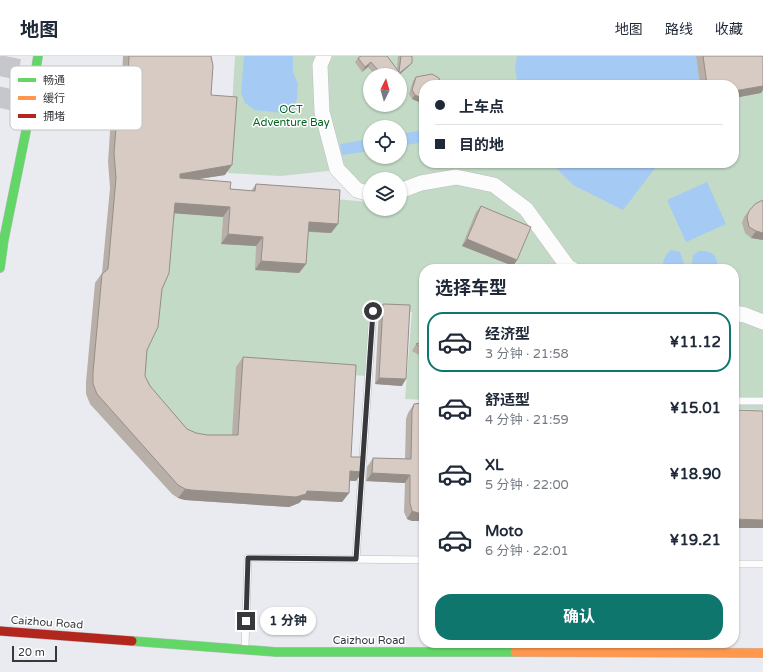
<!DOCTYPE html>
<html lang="zh">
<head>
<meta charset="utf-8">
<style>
	body { margin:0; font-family:"Varela Round","Noto Sans SC",sans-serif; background:#f6f6f7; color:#1f2937; height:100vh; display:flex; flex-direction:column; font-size:15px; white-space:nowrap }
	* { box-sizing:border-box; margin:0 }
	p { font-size:13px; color:#747a83 }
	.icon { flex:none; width:22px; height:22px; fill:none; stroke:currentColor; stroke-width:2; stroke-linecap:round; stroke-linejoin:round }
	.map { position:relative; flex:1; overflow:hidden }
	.panel { position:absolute; left:419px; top:208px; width:320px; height:384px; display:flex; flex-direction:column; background:#fff; border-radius:16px; box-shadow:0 1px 3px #0004 }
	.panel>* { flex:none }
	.banner { position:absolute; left:419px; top:24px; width:320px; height:88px; border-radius:16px; box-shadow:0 1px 3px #0004; display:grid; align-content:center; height:88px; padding:0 16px; background:#fff }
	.needle { width:26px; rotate:5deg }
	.tools { position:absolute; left:363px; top:12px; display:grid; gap:8px }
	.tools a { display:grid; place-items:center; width:44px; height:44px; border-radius:50%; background:#fff; box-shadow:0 1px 3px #0004; font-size:20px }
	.scale { position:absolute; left:12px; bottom:10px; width:45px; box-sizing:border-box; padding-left:4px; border:2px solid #37383b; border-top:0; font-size:11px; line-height:14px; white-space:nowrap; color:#37383b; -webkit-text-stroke:3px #fff; paint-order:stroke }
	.end { position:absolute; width:18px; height:18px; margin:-9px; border:5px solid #37383b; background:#fff; box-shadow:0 0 0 2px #fff }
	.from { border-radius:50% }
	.bubble { position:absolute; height:28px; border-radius:14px; background:#fff; box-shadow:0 1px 3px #0004; font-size:13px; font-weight:700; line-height:28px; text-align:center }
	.banner b { display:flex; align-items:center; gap:14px; height:38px; font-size:15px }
	.banner b+b { border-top:1px solid #e0e1e3 }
	.banner i { width:10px; height:10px; background:#1f2937 }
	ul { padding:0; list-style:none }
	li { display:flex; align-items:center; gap:12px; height:60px; margin:0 8px 6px; padding:0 8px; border:2px solid transparent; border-radius:16px }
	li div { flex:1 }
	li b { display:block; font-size:15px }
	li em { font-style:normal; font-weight:700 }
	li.selected { border-color:#0f766e }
	li>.icon { width:36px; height:36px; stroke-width:1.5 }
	h2 { padding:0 16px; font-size:18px; line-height:48px }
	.button { display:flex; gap:8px; margin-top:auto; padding:8px 16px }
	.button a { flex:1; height:46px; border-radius:16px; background:#0f766e; color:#fff; font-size:16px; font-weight:700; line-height:46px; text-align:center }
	header { display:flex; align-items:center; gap:24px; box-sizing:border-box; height:56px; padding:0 20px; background:#fff; border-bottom:1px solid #e0e1e3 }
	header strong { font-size:19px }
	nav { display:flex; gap:22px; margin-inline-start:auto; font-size:14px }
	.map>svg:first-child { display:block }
</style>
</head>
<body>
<header>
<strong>地图</strong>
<nav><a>地图</a><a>路线</a><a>收藏</a></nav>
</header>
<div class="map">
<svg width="763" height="616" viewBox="0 0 763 616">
	<rect width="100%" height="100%" fill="#eaebf0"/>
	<path fill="#c2dac6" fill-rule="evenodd" d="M235 0H763V354L734 353V213H424V344L405 343 412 256 373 255 369 320 350 319 232 389H200L144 340 140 303 169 157 223 161 221 188 302 175 334 143 370 146V153H400V123H370V138L337 114 281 120 228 117ZM370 19H400V49H370ZM424 29H734V107H424ZM370 71H400V101H370Z"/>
	<g fill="#a5cbf4">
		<path d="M244 0H293V16L298 28 297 43 292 53 282 57 255 54 245 47 241 37Z"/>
		<path d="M517 0H696L700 29H518L515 12Z"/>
		<path d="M424 74V86L400 90V78Z"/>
		<path d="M370 83V95L342 99 340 88Z"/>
		<path d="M551 107H659L623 154 573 129Z"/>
		<path d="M707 126 726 168 686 186 667 144Z"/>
		<path d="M671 194 680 196 684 207 682 213H663C663 204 664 200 671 194Z"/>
		<path d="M699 195C713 195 717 198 718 213H694L692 207 693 199Z"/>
	</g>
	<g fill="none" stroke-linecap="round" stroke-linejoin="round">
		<path stroke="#c6c7cc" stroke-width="21" stroke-dasharray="21 10" stroke-linecap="butt" d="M0 52 11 0"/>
		<defs>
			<g id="lane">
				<path d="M734 345H763"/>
				<path d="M356 503 373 255"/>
				<path d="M734 508H763"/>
				<path d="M245 591 248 502 424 504"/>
			</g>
			<g id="street">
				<path d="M324 0 320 9 322 56 337 113 357 134 370 138"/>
				<path d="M400 135 421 127 456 121 494 129 526 153 568 211 572 213"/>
				<path d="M734 257 745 259 763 266"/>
			</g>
			<g id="fast">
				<path d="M0 212 4 183 26 75 38 0"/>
				<path d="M132 585 276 596H515"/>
			</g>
			<path id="slow" d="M515 596 763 597"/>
			<path id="jam" d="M0 575 132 585"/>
		</defs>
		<use href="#lane" stroke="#bdbec1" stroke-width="8"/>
		<use href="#street" stroke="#bdbec1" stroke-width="16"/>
		<use href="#fast" stroke="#bdbec1" stroke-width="10"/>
		<use href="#slow" stroke="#bdbec1" stroke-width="10"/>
		<use href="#jam" stroke="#bdbec1" stroke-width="10"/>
		<path stroke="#cbcbcc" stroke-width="2.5" stroke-dasharray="1 3" stroke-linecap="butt" d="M351 2 353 0"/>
		<use href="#lane" stroke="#fcfcfd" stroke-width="7"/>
		<use href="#street" stroke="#fcfcfd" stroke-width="15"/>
		<use href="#fast" stroke="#63d668" stroke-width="9"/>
		<use href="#slow" stroke="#ff974d" stroke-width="9"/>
		<use href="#jam" stroke="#b3261e" stroke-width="9"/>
	</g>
	<g fill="#b9afa9">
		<path d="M123 0H211V39L225 119 198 123 230 133 251 135 256 128 338 168 331 177 308 176 306 208 299 217 255 214 256 190 221 188 223 161 175 157 162 233 147 294 145 320 150 330 187 373 196 377 207 379H232L236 311 243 301 351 401 356 425H349V437L342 446 302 444 299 447 289 451 185 444 178 442 172 438 90 348 86 338V326L95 227 102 217 110 132 108 106 112 45 119 35 121 36Z"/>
		<path d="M398 0H412L408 11 399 19H375L368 11 362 16 355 6 358 2 397 13Z"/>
		<path d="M696 0H763L761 37 734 42V29H700Z"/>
		<path d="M416 21 424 29V46H419L412 43 409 38 413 25Z"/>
		<path d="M763 144V184L751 182 745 177 742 167 744 161 749 155Z"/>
		<path d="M481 150 517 204 513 210 462 190 476 156Z"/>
		<path d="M383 248 402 330 375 328 379 254Z"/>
		<path d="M424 285V302L412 295 416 288Z"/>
		<path d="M421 347 412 465 407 463 404 456 405 427 366 425 367 411 373 402 405 403 406 363 408 357 414 348Z"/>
	</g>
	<g fill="#968e89">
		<path d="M371 6 368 11 362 16 365 11Z"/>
		<path d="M412 7 408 11 399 19H397Z"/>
		<path d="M763 30V34L761 37 734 42V35Z"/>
		<path d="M415 39 424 42V46H419L412 43Z"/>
		<path d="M232 109 225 119 173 127 180 118Z"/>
		<path d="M175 147 230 151 223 161 169 157Z"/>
		<path d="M309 166 338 168 331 177 302 175Z"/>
		<path d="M756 175 763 177V184L751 182Z"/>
		<path d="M228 178 263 181 256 190 221 188Z"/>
		<path d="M467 183 517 204 513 210 462 190Z"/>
		<path d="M261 205 306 208 299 217 255 214Z"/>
		<path d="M379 322 406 323 402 330 375 328Z"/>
		<path d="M350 415 363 416 356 425 343 424Z"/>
		<path d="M372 417 410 419 405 427 366 425Z"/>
		<path d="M185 433 307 435 349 437 342 446 302 444 299 447 289 451 185 444 178 442Z"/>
		<path d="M412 455 424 457V465H412L407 463Z"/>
		<path d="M734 463 763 464V472H734Z"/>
	</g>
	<g fill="#d7cbc4" stroke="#968e89">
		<path d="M129 0H211L213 10 211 39 237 41 232 109 180 118V122L231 126 230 133 255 135 256 128 340 134 338 168 309 166 306 208 261 205 263 181 228 178 230 151 175 147 169 217 162 233 158 271 147 294 145 320 150 330 187 373 196 377 207 379H238L243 301 356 309 351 401H364L363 416 350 415 349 437 307 435 306 438 296 441 191 434 185 433 178 429 97 338 93 328V316L102 218 108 213 116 122 114 97 119 35 127 36Z"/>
		<path d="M361 0H387L399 16 401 0H412V7L397 19H382L371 6 365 11 358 2Z"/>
		<path d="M703 0H763V30L734 35V29H707Z"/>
		<path d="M432 18 439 22 440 29H424V42H422L415 39 412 34 416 21Z"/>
		<path d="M763 144V177L756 175 749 171 747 161 749 155 755 148Z"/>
		<path d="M481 150 531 171 517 204 467 183Z"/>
		<path d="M383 248 410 249 406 323 379 322Z"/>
		<path d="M424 285V293L416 288Z"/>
		<path d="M421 347H424V457H418L412 455 410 447V419L372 417 373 402 411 403 412 355 414 348Z"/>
		<path d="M734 354 763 355V464L734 463Z"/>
	</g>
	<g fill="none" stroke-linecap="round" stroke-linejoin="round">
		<path stroke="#37383b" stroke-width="5" d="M246 565 248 502 356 503 373 255"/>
	</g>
	<g text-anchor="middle" stroke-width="3" stroke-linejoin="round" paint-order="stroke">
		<g font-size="11" fill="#046522" stroke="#fff">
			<text x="291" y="57">OCT<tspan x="291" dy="13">Adventure Bay</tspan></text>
		</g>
		<g font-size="11" fill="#37383b" stroke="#fff">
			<text transform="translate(47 566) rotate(4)" y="4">Caizhou Road</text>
			<text x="369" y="588">Caizhou Road</text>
		</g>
	</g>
	<rect x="10" y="10" width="132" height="64" rx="6" fill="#fff" stroke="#c3c3c4" stroke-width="1"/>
	<rect x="18" y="22" width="18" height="4" fill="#63d668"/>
	<rect x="18" y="40" width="18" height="4" fill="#ff974d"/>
	<rect x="18" y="58" width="18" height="4" fill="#b3261e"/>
	<g font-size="11" fill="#37383b">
		<text x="43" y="28">畅通</text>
		<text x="43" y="46">缓行</text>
		<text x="43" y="64">拥堵</text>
	</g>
</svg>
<div class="tools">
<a><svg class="needle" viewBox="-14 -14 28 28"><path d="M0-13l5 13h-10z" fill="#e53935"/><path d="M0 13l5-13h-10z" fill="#747a83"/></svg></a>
<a><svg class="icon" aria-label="locate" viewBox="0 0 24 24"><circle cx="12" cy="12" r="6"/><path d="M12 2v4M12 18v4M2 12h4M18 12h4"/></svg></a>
<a><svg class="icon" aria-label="layers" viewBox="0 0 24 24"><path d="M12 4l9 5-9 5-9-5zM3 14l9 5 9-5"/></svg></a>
</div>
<div class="scale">20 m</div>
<i class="end from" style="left:373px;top:255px"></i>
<i class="end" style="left:246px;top:565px"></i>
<div class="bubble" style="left:260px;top:551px;width:56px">1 分钟</div>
<div class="banner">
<b><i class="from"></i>上车点</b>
<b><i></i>目的地</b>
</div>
<section class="panel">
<h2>选择车型</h2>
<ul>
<li class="selected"><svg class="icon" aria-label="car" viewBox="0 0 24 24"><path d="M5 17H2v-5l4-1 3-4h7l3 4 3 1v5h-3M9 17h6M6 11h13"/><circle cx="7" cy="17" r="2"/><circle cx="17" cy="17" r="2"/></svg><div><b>经济型</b><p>3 分钟 · 21:58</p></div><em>¥11.12</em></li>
<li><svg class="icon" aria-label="car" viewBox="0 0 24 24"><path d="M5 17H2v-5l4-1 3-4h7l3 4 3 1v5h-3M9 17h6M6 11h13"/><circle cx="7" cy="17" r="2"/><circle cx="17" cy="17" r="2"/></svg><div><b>舒适型</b><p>4 分钟 · 21:59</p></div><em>¥15.01</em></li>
<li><svg class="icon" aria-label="car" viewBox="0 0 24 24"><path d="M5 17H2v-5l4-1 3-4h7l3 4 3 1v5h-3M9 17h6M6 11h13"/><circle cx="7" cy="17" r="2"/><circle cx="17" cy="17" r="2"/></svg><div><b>XL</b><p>5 分钟 · 22:00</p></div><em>¥18.90</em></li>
<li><svg class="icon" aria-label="car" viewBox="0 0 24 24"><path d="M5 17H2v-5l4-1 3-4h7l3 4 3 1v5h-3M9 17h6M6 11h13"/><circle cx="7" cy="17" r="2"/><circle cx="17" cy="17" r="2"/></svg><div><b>Moto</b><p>6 分钟 · 22:01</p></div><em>¥19.21</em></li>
</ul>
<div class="button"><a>确认</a></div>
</section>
</div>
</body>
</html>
